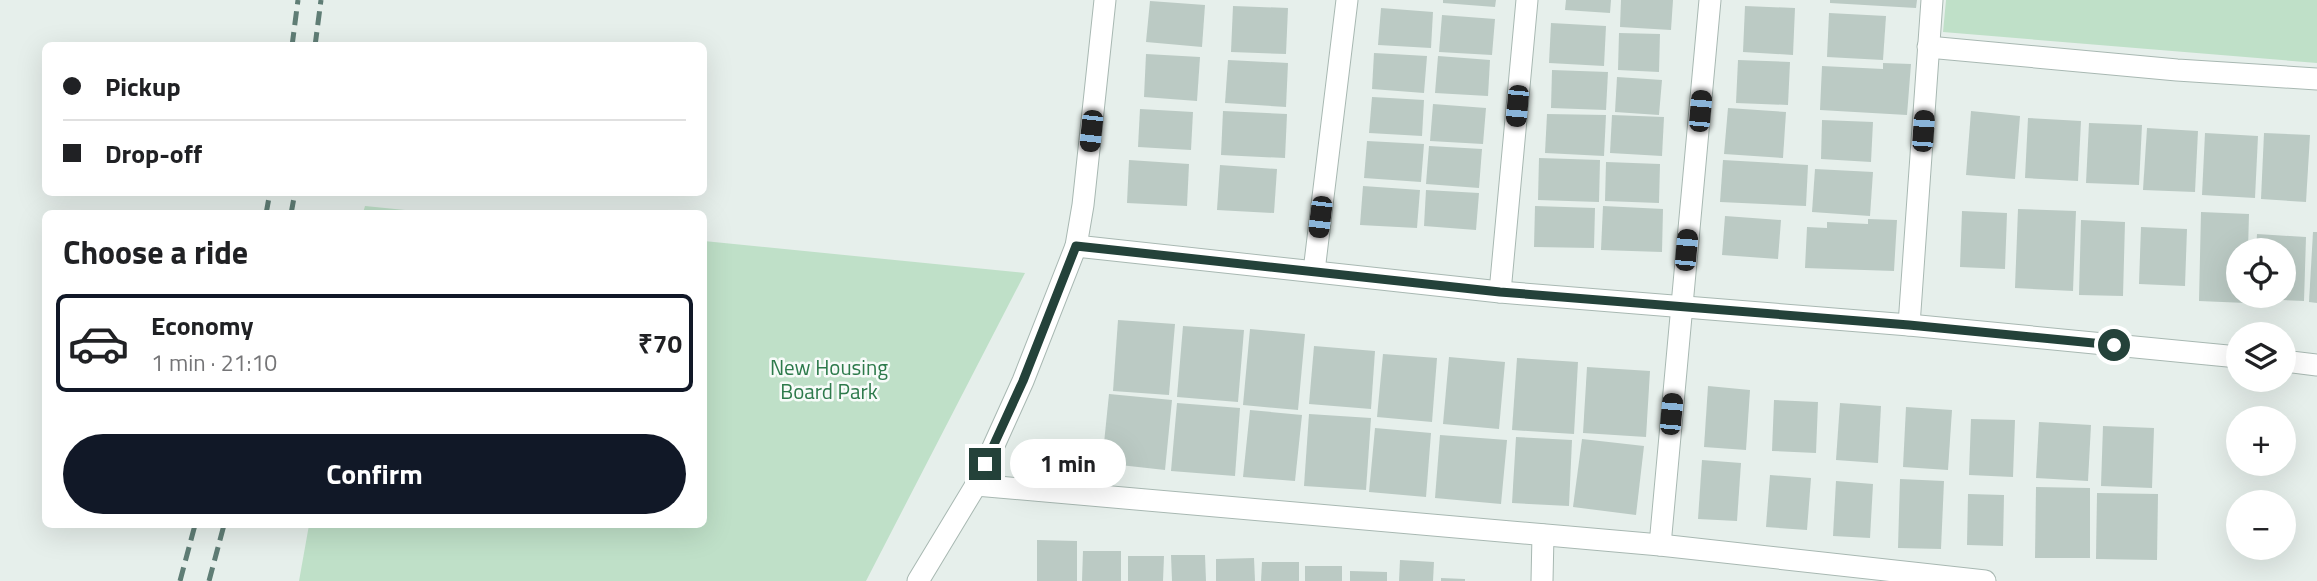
<!DOCTYPE html>
<html lang="en">
<head>
<meta charset="utf-8">
<style>
	body { margin:0; font-family:"Titillium Web",sans-serif; background:#f6f6f6; color:#202124; height:100vh; display:flex; flex-direction:column; font-size:26px; white-space:nowrap }
	* { box-sizing:border-box; margin:0 }
	p { font-size:23px; color:#757577 }
	.icon { flex:none; width:38px; height:38px; fill:none; stroke:currentColor; stroke-width:2; stroke-linecap:round; stroke-linejoin:round }
	.map { position:relative; flex:1; overflow:hidden }
	.drawer { position:absolute; left:42px; top:210px; width:665px; height:318px; display:flex; flex-direction:column; background:#fff; border-radius:10px; box-shadow:0 7px 28px #0002 }
	.drawer>* { flex:none }
	.banner { position:absolute; left:42px; top:42px; width:665px; height:154px; border-radius:10px; box-shadow:0 7px 28px #0002; display:grid; align-content:center; height:154px; padding:0 21px; background:#fff }
	.buttons { position:absolute; left:2226px; top:238px; display:grid; gap:14px }
	.buttons a { display:grid; place-items:center; width:70px; height:70px; border-radius:50%; background:#fff; box-shadow:0 7px 28px #0002; font-size:35px }
	.end { position:absolute; width:32px; height:32px; margin:-16px; border:9px solid #24423a; background:#fff; box-shadow:0 0 0 4px #fff }
	.from { border-radius:50% }
	.bubble { position:absolute; height:49px; border-radius:24px; background:#fff; box-shadow:0 7px 28px #0002; font-size:23px; font-weight:700; line-height:49px; text-align:center }
	.car { position:absolute; width:21px; height:42px; margin:-21px -10px; border-radius:9px; box-shadow:0 0 5px 2px #0007; background:linear-gradient(#222 24%,#8ab4d8 0 40%,#222 0 76%,#8ab4d8 0 86%,#222 0) }
	.banner b { display:flex; align-items:center; gap:24px; height:66px; font-size:26px }
	.banner b+b { border-top:2px solid #e0e0e0 }
	.banner i { width:18px; height:18px; background:#202124 }
	ul { padding:0; list-style:none }
	li { display:flex; align-items:center; gap:21px; height:98px; margin:0 14px 10px; padding:0 7px; border:4px solid transparent; border-radius:10px }
	li div { flex:1 }
	li b { display:block; font-size:26px }
	li em { font-style:normal; font-weight:700 }
	li.selected { border-color:#111827 }
	li>.icon { width:63px; height:63px; stroke-width:1.5 }
	h2 { padding:0 21px; font-size:32px; line-height:84px }
	.action { display:flex; gap:14px; margin-top:auto; padding:14px 21px }
	.action a { flex:1; height:80px; border-radius:42px; background:#111827; color:#fff; font-size:28px; font-weight:700; line-height:80px; text-align:center }
	.map>svg:first-child { display:block }
</style>
</head>
<body>
<div class="map">
<svg width="2317" height="581" viewBox="0 0 2317 581">
	<rect width="100%" height="100%" fill="#e6efeb"/>
	<g fill="#bfe0c8">
		<path d="M1946 0H2317V63L1943 32Z"/>
		<path d="M365 206 435 213H363Z"/>
		<path d="M704 241 1025 273 866 581H299L309 525H704Z"/>
	</g>
	<g fill="#bbcac4">
		<path d="M1443 0H1496L1495 7 1443 3Z"/>
		<path d="M1566 0H1611L1610 13 1565 10Z"/>
		<path d="M1621 0H1673L1671 30 1620 27Z"/>
		<path d="M1830 0H1917L1916 8 1830 3Z"/>
		<path d="M1150 1 1205 5 1202 47 1146 42Z"/>
		<path d="M1233 6 1288 8 1286 54 1231 52Z"/>
		<path d="M1745 6 1795 8 1793 55 1743 52Z"/>
		<path d="M1381 8 1433 12 1431 48 1378 45Z"/>
		<path d="M1829 13 1886 16 1883 60 1827 57Z"/>
		<path d="M1442 15 1495 19 1492 55 1439 52Z"/>
		<path d="M1551 23 1606 26 1604 66 1549 63Z"/>
		<path d="M1619 33 1660 34 1659 72 1618 70Z"/>
		<path d="M1374 53 1427 56 1424 93 1372 89Z"/>
		<path d="M1146 54 1200 57 1197 101 1144 97Z"/>
		<path d="M1438 56 1490 60 1488 96 1435 93Z"/>
		<path d="M1228 60 1288 63 1286 107 1225 103Z"/>
		<path d="M1738 60 1790 62 1788 105 1736 103Z"/>
		<path d="M1883 63 1911 64 1907 115 1820 110 1822 66 1883 69Z"/>
		<path d="M1552 70 1608 72 1606 110 1551 108Z"/>
		<path d="M1617 77 1662 80 1659 115 1615 112Z"/>
		<path d="M1372 97 1424 100 1422 136 1369 133Z"/>
		<path d="M1433 104 1486 108 1483 144 1430 141Z"/>
		<path d="M1728 108 1786 112 1783 158 1724 154Z"/>
		<path d="M1140 109 1193 112 1191 150 1138 147Z"/>
		<path d="M1223 111 1287 114 1285 158 1221 155Z"/>
		<path d="M1971 111 2020 116 2015 179 1966 175Z"/>
		<path d="M1547 114 1606 115 1604 156 1545 153Z"/>
		<path d="M1612 115 1664 117 1662 156 1610 153Z"/>
		<path d="M2028 118 2081 121 2078 181 2025 178Z"/>
		<path d="M1822 120 1873 122 1871 162 1821 159Z"/>
		<path d="M2089 123 2142 125 2139 185 2086 183Z"/>
		<path d="M2147 128 2198 131 2195 192 2143 190Z"/>
		<path d="M2205 133 2258 136 2255 198 2202 195Z"/>
		<path d="M2264 133 2310 135 2306 202 2261 199Z"/>
		<path d="M1367 141 1424 144 1421 182 1364 178Z"/>
		<path d="M1429 146 1482 149 1479 188 1426 184Z"/>
		<path d="M1539 158 1600 160 1599 202 1538 200Z"/>
		<path d="M1129 160 1189 164 1187 206 1127 203Z"/>
		<path d="M1723 160 1808 165 1806 206 1720 202Z"/>
		<path d="M1606 162 1660 164 1659 203 1605 201Z"/>
		<path d="M1220 165 1277 169 1274 213 1217 210Z"/>
		<path d="M1815 169 1873 172 1870 216 1812 212Z"/>
		<path d="M1363 186 1420 190 1417 228 1360 225Z"/>
		<path d="M1426 190 1479 193 1476 230 1424 226Z"/>
		<path d="M1535 206 1595 208 1594 248 1534 247Z"/>
		<path d="M1603 206 1663 209 1662 252 1601 250Z"/>
		<path d="M2018 209 2076 211 2073 291 2015 288Z"/>
		<path d="M1962 211 2007 213 2005 269 1960 267Z"/>
		<path d="M2201 212 2249 214 2248 250H2238V296H2246V303L2199 301Z"/>
		<path d="M1725 216 1781 220 1778 259 1722 255Z"/>
		<path d="M1868 219 1897 220 1894 271 1805 268 1807 227 1827 228V222L1868 224Z"/>
		<path d="M2081 220 2125 222 2123 296 2079 295Z"/>
		<path d="M2141 227 2187 229 2185 286 2139 284Z"/>
		<path d="M2313 232H2317V303L2309 302Z"/>
		<path d="M2257 234 2306 237 2304 301 2255 299V296H2284V250H2256Z"/>
		<path d="M1118 320 1175 324 1169 395 1113 391Z"/>
		<path d="M1183 326 1244 330 1238 402 1177 397Z"/>
		<path d="M1250 329 1305 334 1298 410 1243 405Z"/>
		<path d="M1314 346 1375 351 1371 409 1309 404Z"/>
		<path d="M1383 354 1437 358 1432 422 1377 417Z"/>
		<path d="M1449 357 1505 362 1499 429 1443 424Z"/>
		<path d="M1517 358 1578 362 1574 434 1512 430Z"/>
		<path d="M1587 367 1650 371 1646 437 1583 433Z"/>
		<path d="M1708 386 1750 390 1746 450 1704 447Z"/>
		<path d="M1109 394 1172 400 1165 470 1102 463Z"/>
		<path d="M1774 400 1818 402 1816 453 1772 451Z"/>
		<path d="M1177 403 1240 408 1235 476 1171 471Z"/>
		<path d="M1840 403 1881 406 1878 463 1836 460Z"/>
		<path d="M1906 407 1952 410 1948 470 1903 467Z"/>
		<path d="M1250 410 1302 415 1295 481 1243 477Z"/>
		<path d="M1309 414 1371 418 1366 490 1304 486Z"/>
		<path d="M1971 419 2015 420 2013 477 1969 475Z"/>
		<path d="M2039 422 2091 425 2088 481 2036 478Z"/>
		<path d="M2103 426 2154 428 2152 488 2101 486Z"/>
		<path d="M1375 428 1431 433 1426 497 1369 492Z"/>
		<path d="M1440 435 1507 440 1501 504 1435 498Z"/>
		<path d="M1516 437 1572 440 1569 506 1512 503Z"/>
		<path d="M1582 439 1644 446 1636 515 1573 507Z"/>
		<path d="M1702 460 1741 463 1737 521 1698 519Z"/>
		<path d="M1770 475 1811 478 1807 530 1766 527Z"/>
		<path d="M1900 479 1944 481 1941 549 1898 548Z"/>
		<path d="M1836 481 1873 484 1870 538 1833 536Z"/>
		<path d="M2036 487 2090 488V558H2035Z"/>
		<path d="M2097 493 2158 494 2157 560 2096 559Z"/>
		<path d="M1968 494 2004 495 2003 546 1967 545Z"/>
		<path d="M1037 540 1077 541V581H1037Z"/>
		<path d="M1083 551H1121V581H1082Z"/>
		<path d="M1171 555H1205L1206 581H1172Z"/>
		<path d="M1128 556H1164L1163 581H1128Z"/>
		<path d="M1254 558 1255 581H1216V559Z"/>
		<path d="M1400 560 1434 562 1433 581H1399Z"/>
		<path d="M1262 562H1299V581H1261Z"/>
		<rect x="1305" y="566" width="37" height="15"/>
		<path d="M1350 571 1387 572V581H1350Z"/>
		<path d="M1441 578 1465 579V581H1441Z"/>
	</g>
	<g fill="none" stroke-linecap="round" stroke-linejoin="round">
		<defs>
			<g id="street">
				<path d="M1105 0 1083 205 1076 246 1500 292 1909 325 2238 357"/>
				<path d="M1928 47 2177 70 2317 79"/>
				<path d="M1314 271 1347 0"/>
				<path d="M1500 292 1527 0"/>
				<path d="M1909 325 1932 0"/>
				<path d="M2284 361 2317 365"/>
				<path d="M976 485 1660 545 1985 581"/>
				<path d="M1660 545 1710 0"/>
				<path d="M918 581 976 485 1023 381 1076 246"/>
				<path d="M1542 581 1543 535"/>
			</g>
		</defs>
		<use href="#street" stroke="#a8b8b2" stroke-width="23"/>
		<use href="#street" stroke="#fff" stroke-width="21"/>
		<g stroke="#5f7d75" stroke-width="5" stroke-dasharray="14 7" stroke-linecap="butt">
			<path d="M292 46 298 0"/>
			<path d="M315 46 321 0"/>
			<path d="M266 214 270 192"/>
			<path d="M291 214 295 192"/>
			<path d="M180 581 195 525"/>
			<path d="M209 581 224 525"/>
		</g>
	</g>
	<g fill="none" stroke-linecap="round" stroke-linejoin="round">
		<path stroke="#24423a" stroke-width="9" d="M985 464 1023 381 1076 246 1500 292 1909 325 2114 345"/>
	</g>
	<g text-anchor="middle" stroke-width="5" stroke-linejoin="round" paint-order="stroke">
		<g font-size="21" fill="#2d7a4b" stroke="#f7fbf9">
			<text x="829" y="375">New Housing<tspan x="829" dy="24">Board Park</tspan></text>
		</g>
	</g>
</svg>
<div class="buttons">
<a><svg class="icon" aria-label="locate" viewBox="0 0 24 24"><circle cx="12" cy="12" r="6"/><path d="M12 2v4M12 18v4M2 12h4M18 12h4"/></svg></a>
<a><svg class="icon" aria-label="layers" viewBox="0 0 24 24"><path d="M12 4l9 5-9 5-9-5zM3 14l9 5 9-5"/></svg></a>
<a>+</a>
<a>−</a>
</div>
<i class="end from" style="left:2114px;top:345px"></i>
<i class="end" style="left:985px;top:464px"></i>
<div class="bubble" style="left:1010px;top:439px;width:116px">1 min</div>
<i class="car" style="left:1517px;top:106px;rotate:185deg"></i>
<i class="car" style="left:1700px;top:111px;rotate:5deg"></i>
<i class="car" style="left:1091px;top:131px;rotate:186deg"></i>
<i class="car" style="left:1923px;top:131px;rotate:4deg"></i>
<i class="car" style="left:1320px;top:217px;rotate:187deg"></i>
<i class="car" style="left:1686px;top:250px;rotate:5deg"></i>
<i class="car" style="left:1671px;top:414px;rotate:5deg"></i>
<div class="banner">
<b><i class="from"></i>Pickup</b>
<b><i></i>Drop-off</b>
</div>
<section class="drawer">
<h2>Choose a ride</h2>
<ul>
<li class="selected"><svg class="icon" aria-label="car" viewBox="0 0 24 24"><path d="M5 17H2v-5l4-1 3-4h7l3 4 3 1v5h-3M9 17h6M6 11h13"/><circle cx="7" cy="17" r="2"/><circle cx="17" cy="17" r="2"/></svg><div><b>Economy</b><p>1 min · 21:10</p></div><em>₹70</em></li>
</ul>
<div class="action"><a>Confirm</a></div>
</section>
</div>
</body>
</html>
